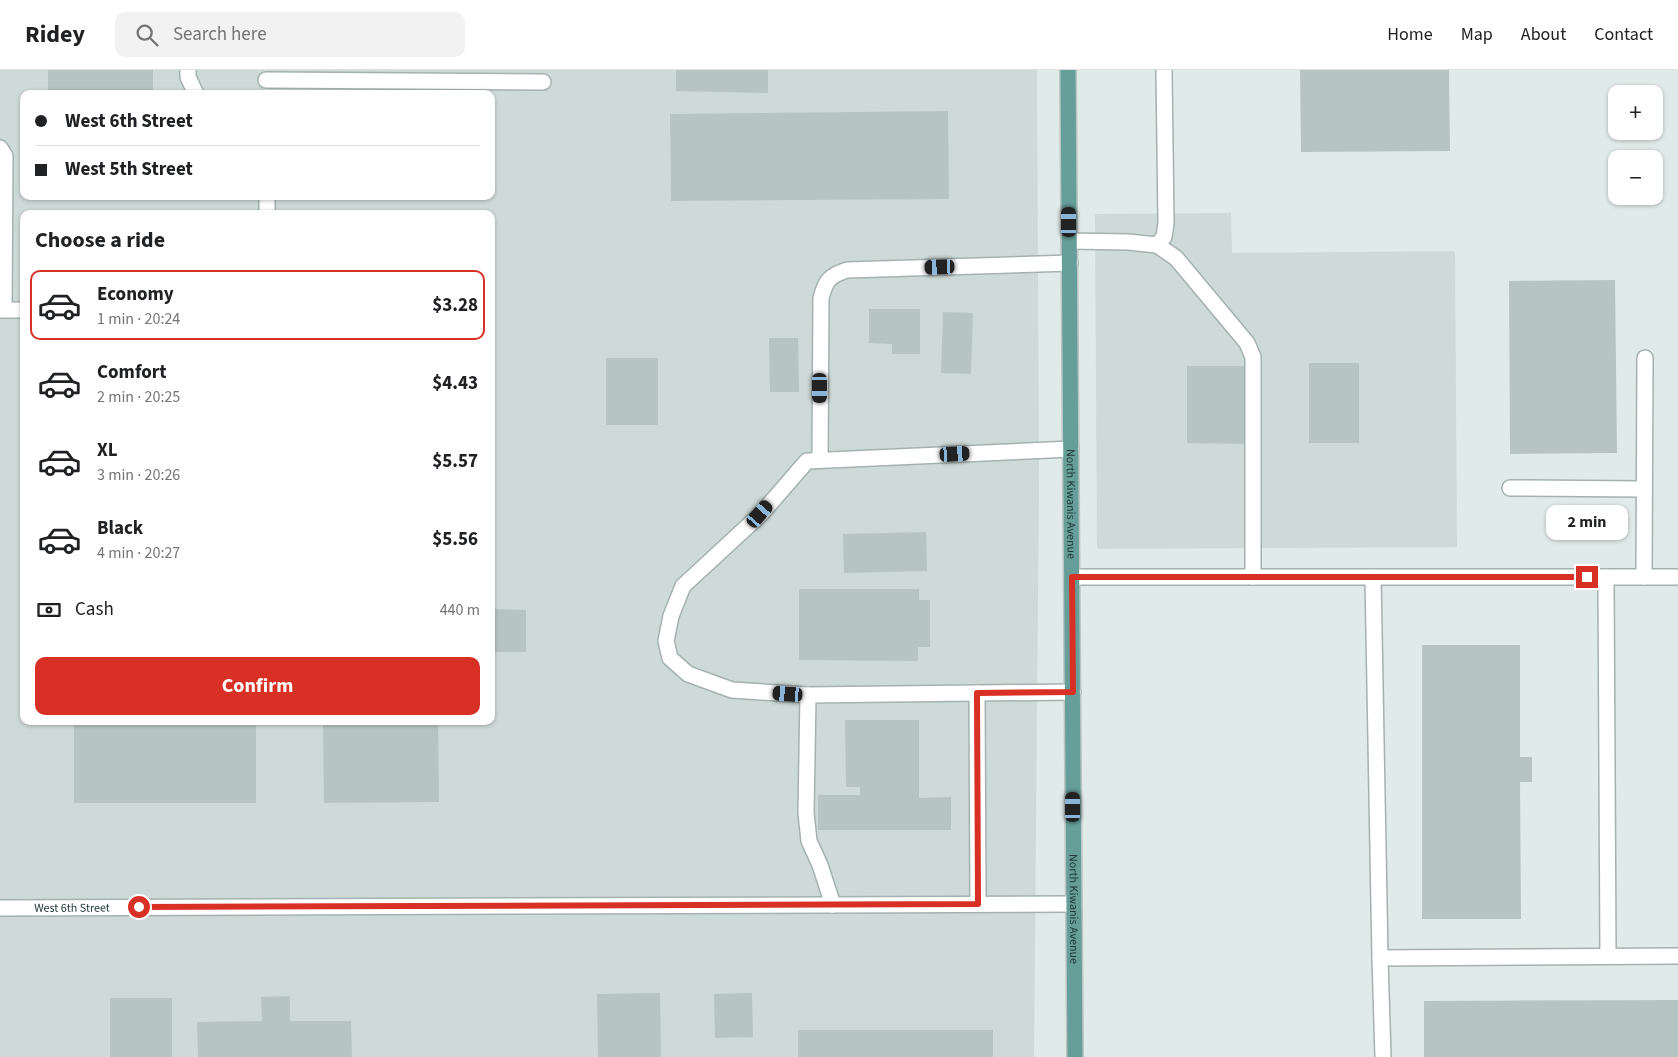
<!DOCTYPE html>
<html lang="en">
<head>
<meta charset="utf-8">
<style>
	body { margin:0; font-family:"Source Sans 3",sans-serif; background:#f2f2f2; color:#202124; height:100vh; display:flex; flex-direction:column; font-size:19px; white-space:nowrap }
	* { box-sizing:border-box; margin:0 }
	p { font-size:16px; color:#757577 }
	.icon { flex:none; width:28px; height:28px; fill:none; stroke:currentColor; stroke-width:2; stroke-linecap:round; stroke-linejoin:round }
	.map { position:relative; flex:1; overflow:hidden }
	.drawer { position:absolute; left:20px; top:140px; width:475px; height:515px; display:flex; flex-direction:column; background:#fff; border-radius:10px; box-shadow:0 1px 4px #0004 }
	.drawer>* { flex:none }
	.top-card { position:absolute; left:20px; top:20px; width:475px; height:110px; border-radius:10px; box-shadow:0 1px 4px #0004; display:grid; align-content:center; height:110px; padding:0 15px; background:#fff }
	.buttons { position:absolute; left:1608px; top:15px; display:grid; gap:10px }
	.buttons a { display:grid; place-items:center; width:55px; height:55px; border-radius:10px; background:#fff; box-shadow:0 1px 4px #0004; font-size:25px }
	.end { position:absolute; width:22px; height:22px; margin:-11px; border:6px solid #d93025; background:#fff; box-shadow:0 0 0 2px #fff }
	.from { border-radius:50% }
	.bubble { position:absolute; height:35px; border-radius:10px; background:#fff; box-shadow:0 1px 4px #0004; font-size:16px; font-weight:700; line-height:35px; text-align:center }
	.car { position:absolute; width:15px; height:30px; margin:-15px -8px; border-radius:6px; box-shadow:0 0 4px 1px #0007; background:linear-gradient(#222 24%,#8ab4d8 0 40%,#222 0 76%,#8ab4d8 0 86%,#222 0) }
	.top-card b { display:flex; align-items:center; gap:18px; height:48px; font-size:19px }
	.top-card b+b { border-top:1px solid #e0e0e0 }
	.top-card i { width:12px; height:12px; background:#202124 }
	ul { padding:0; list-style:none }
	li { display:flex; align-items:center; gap:15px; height:70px; margin:0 10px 8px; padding:0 5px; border:2px solid transparent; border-radius:10px }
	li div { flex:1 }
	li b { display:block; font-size:19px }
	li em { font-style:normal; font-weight:700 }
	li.current { border-color:#d93025 }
	li>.icon { width:45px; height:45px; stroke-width:1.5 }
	h2 { padding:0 15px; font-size:22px; line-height:60px }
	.pay { display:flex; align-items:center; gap:12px; height:55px; padding:0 15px; font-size:19px }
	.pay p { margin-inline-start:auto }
	.cta { display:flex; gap:10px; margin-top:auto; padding:10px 15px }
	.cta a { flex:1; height:58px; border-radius:10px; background:#d93025; color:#fff; font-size:20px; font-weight:700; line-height:58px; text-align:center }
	header { display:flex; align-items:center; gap:30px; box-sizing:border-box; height:70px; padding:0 25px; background:#fff; border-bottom:1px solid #e0e0e0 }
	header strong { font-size:24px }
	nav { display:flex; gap:28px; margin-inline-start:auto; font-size:18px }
	.search { width:350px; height:45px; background:#f2f2f2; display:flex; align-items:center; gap:12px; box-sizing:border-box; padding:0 18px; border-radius:10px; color:#757577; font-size:19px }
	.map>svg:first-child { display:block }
</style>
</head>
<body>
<header>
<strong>Ridey</strong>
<div class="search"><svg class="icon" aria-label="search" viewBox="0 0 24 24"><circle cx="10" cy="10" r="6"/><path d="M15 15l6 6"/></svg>Search here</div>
<nav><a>Home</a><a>Map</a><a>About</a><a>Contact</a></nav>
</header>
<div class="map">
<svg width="1678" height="987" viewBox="0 0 1678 987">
	<rect width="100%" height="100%" fill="#e0eae8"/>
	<g fill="#cedad7" fill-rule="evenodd">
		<path d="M0 0H1037L1039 409 1034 987H0ZM24 24H491V126H24ZM24 144H491V651H24Z"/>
		<path d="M1231 143 1232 183 1455 181 1457 477 1097 479 1095 144Z"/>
	</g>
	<g fill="#b6c5c1">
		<rect x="48" y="0" width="105" height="24"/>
		<path d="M676 0H768V23L676 21Z"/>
		<path d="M1300 0H1449L1450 81 1301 82Z"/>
		<path d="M948 41 949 129 671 131 670 44Z"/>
		<path d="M1615 210 1617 383 1510 384 1509 211Z"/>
		<path d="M869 239H920V284H892V274L869 273Z"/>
		<path d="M943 242 973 243 971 304 941 303Z"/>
		<path d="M769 268H798L799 322H770Z"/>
		<rect x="606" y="288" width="52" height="67"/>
		<rect x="1309" y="293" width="50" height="80"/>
		<path d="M1187 296H1247V374L1187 373Z"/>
		<path d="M926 462 927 501 844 503 843 464Z"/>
		<path d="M799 519H919V530H930V577H918V591L799 590Z"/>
		<path d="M491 539 526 540V582H491Z"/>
		<path d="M1422 575H1520V687H1532V712H1520L1521 849H1422Z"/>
		<path d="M845 650H919V728L951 727V760H818V725H860V717H846Z"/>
		<rect x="74" y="651" width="182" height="82"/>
		<path d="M323 651H438L439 732 324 733Z"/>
		<path d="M660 923 661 987H598L597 924Z"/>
		<path d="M752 923 753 967 715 968 714 924Z"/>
		<path d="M290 926V951H351L352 987H198L197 952 262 951 261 927Z"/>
		<rect x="110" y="928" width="62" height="59"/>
		<path d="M1678 930V987H1424V931Z"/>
		<rect x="798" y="960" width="195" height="27"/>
	</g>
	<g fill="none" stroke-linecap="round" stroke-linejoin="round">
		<defs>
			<g id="minor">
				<path d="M188 0V7L196 24"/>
				<path d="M266 10 543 12"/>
				<path d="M0 78 5 86 4 240"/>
				<path d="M267 126V144"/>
				<path d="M1069 171 1128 172 1157 175 1176 188 1247 273 1253 287V507"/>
				<path d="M1157 175 1164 167 1166 153 1164 0"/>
				<path d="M0 240H24"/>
				<path d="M1071 379 807 391 761 444 683 516 671 546 666 571 670 588 688 604 732 620 807 625 1073 622"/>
				<path d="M820 390 821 228C826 210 829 206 847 200L1070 193"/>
				<path d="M1510 418 1644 419"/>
				<path d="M1072 507H1678"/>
				<path d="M1373 507 1380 888 1383 987"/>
				<path d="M1606 507 1608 886"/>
				<path d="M1644 507 1645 288"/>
				<path d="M977 623 978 834"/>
				<path d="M808 625 806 743 809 771 820 795 833 835"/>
				<path id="s1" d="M0 838 1074 834"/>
				<path d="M1380 888 1678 886"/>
			</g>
			<g id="major">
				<path id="s2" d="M1068 0 1075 987"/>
			</g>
		</defs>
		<use href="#minor" stroke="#a3b2b0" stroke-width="18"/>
		<use href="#major" stroke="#bcc4c3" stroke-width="18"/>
		<use href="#minor" stroke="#fff" stroke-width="15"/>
		<use href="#major" stroke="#669f9a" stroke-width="15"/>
	</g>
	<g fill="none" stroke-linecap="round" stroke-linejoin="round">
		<path stroke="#d93025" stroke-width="6" d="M139 837 978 834 977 623 1073 622 1072 507H1587"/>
	</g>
	<g text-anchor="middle" stroke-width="4.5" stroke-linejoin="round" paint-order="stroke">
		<g font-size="12" fill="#213a38" stroke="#f0f7f5">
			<text dy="4" stroke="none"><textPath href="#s2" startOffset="434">North Kiwanis Avenue</textPath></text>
			<text dy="4" stroke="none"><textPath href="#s1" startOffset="72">West 6th Street</textPath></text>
			<text dy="4" stroke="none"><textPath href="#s2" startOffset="839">North Kiwanis Avenue</textPath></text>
		</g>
	</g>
</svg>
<div class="buttons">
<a>+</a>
<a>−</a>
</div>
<i class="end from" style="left:139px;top:837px"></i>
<i class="end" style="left:1587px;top:507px"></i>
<div class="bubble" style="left:1546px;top:435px;width:82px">2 min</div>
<i class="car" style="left:1069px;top:152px;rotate:0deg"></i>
<i class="car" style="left:940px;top:197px;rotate:268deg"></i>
<i class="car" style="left:820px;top:318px;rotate:180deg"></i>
<i class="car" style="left:955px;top:384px;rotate:87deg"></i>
<i class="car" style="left:760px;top:444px;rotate:41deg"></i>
<i class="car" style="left:788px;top:624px;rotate:274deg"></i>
<i class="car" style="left:1073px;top:737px;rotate:0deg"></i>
<div class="top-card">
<b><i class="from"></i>West 6th Street</b>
<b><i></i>West 5th Street</b>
</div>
<section class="drawer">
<h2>Choose a ride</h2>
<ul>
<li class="current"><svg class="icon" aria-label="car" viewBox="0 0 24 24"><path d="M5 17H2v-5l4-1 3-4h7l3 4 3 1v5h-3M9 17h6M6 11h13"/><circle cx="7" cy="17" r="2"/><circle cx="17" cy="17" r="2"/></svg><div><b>Economy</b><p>1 min · 20:24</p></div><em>$3.28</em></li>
<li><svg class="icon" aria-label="car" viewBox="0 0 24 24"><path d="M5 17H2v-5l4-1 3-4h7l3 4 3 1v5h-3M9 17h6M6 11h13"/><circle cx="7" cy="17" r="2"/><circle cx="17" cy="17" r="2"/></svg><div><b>Comfort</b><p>2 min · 20:25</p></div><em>$4.43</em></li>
<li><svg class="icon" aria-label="car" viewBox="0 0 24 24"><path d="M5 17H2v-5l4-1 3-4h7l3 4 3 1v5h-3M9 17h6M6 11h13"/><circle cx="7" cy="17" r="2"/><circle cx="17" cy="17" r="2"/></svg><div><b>XL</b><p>3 min · 20:26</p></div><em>$5.57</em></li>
<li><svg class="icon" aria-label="car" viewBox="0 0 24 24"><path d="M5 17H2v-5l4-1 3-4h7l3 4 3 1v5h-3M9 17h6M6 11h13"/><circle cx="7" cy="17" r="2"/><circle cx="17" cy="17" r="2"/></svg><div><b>Black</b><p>4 min · 20:27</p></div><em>$5.56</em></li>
</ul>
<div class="pay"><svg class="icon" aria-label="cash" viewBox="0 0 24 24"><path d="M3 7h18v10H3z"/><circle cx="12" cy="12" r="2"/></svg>Cash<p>440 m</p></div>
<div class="cta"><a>Confirm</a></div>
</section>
</div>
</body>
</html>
